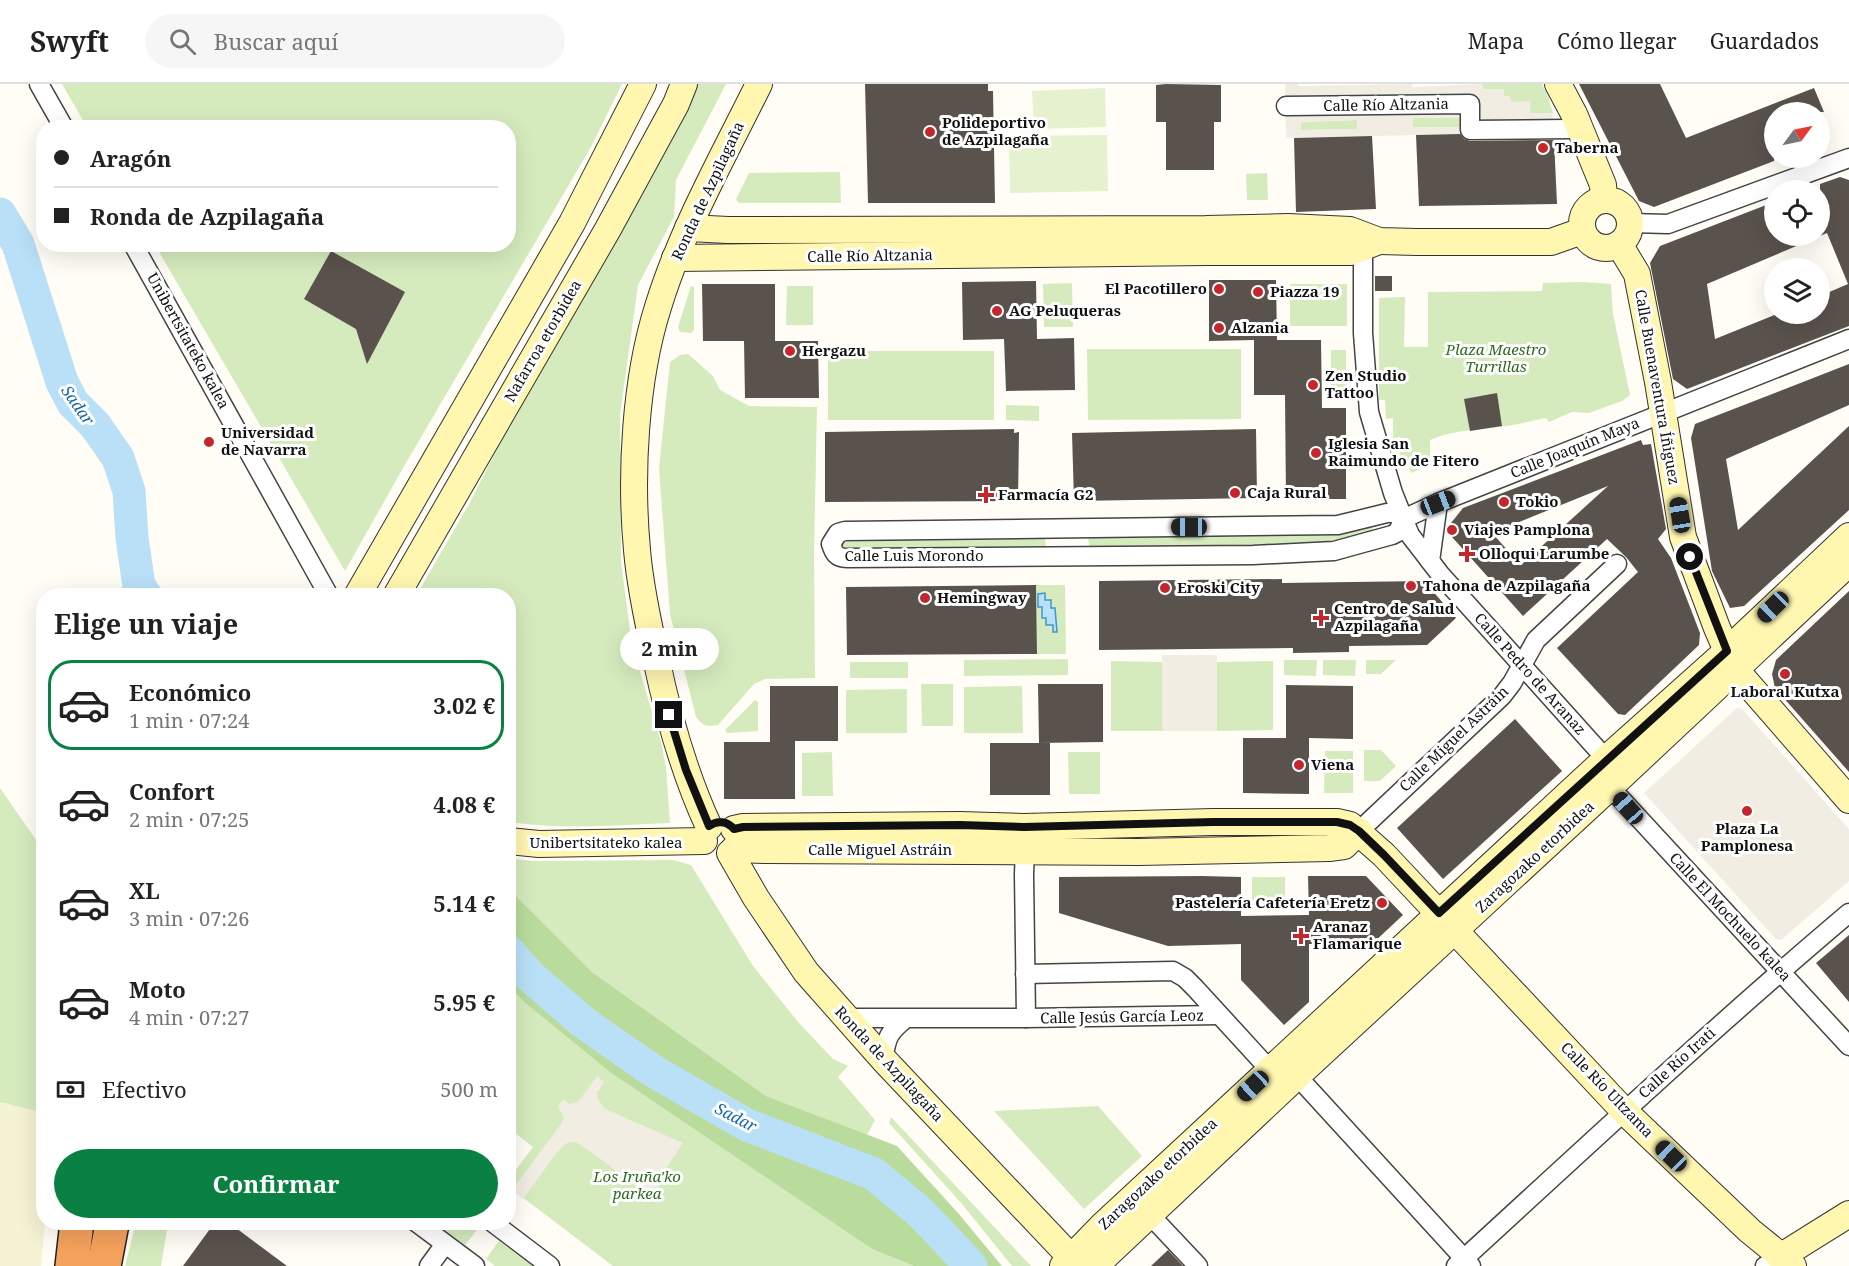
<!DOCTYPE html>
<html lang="es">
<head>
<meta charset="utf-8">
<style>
	body { margin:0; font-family:"Noto Serif",serif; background:#f6f6f6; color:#222; height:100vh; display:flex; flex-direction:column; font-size:22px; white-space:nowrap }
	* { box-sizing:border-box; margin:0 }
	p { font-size:20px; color:#767676 }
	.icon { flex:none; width:33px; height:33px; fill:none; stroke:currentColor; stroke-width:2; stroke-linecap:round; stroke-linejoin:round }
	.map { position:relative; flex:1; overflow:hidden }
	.drawer { position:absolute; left:36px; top:504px; width:480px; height:642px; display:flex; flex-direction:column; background:#fff; border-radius:24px; box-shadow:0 6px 24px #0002 }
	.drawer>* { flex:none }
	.guide { position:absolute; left:36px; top:36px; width:480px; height:132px; border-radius:24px; box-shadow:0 6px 24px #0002; display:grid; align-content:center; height:132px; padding:0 18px; background:#fff }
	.needle { width:39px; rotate:57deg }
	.controls { position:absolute; left:1764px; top:18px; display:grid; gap:12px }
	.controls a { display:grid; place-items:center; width:66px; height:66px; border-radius:50%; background:#fff; box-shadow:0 6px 24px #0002; font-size:30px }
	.end { position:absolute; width:27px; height:27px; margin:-14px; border:8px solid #111; background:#fff; box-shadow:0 0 0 3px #fff }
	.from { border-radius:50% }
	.bubble { position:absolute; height:42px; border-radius:21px; background:#fff; box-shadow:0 6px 24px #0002; font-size:20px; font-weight:700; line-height:42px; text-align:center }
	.car { position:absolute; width:18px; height:36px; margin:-18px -9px; border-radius:8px; box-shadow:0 0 4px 2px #0007; background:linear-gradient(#222 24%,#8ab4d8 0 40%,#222 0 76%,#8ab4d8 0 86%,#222 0) }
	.guide b { display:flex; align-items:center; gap:21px; height:57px; font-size:22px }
	.guide b+b { border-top:2px solid #e0e0e0 }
	.guide i { width:15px; height:15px; background:#222 }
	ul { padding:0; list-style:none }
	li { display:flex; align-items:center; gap:18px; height:90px; margin:0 12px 9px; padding:0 6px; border:3px solid transparent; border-radius:24px }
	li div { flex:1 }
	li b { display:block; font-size:22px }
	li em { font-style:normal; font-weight:700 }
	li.active { border-color:#0b8043 }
	li>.icon { width:54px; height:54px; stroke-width:1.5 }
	h2 { padding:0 18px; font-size:27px; line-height:72px }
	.pay { display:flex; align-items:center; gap:15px; height:66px; padding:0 18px; font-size:22px }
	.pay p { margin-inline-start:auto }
	.cta { display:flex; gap:12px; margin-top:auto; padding:12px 18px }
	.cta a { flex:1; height:69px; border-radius:36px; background:#0b8043; color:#fff; font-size:24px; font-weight:700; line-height:69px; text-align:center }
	header { display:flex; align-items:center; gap:36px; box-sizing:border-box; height:84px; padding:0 30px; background:#fff; border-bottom:2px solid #e0e0e0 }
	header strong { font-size:28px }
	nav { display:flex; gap:33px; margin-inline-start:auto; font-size:21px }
	.search { width:420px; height:54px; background:#f6f6f6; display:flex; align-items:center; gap:15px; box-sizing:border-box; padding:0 21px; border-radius:33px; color:#767676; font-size:22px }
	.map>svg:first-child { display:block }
</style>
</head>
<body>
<header>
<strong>Swyft</strong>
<div class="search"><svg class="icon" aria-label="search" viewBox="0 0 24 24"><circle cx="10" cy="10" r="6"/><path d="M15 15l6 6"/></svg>Buscar aquí</div>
<nav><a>Mapa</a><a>Cómo llegar</a><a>Guardados</a></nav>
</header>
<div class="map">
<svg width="1849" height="1182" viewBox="0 0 1849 1182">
	<rect width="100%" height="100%" fill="#fffdf5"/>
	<path fill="#f6f3d4" d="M0 1018 36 1027 43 1041 44 1138 45 1139 41 1182H0Z"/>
	<g fill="#d5ebbd">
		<path d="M62 0H622L591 63 403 384 345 487 155 161 508 160V44L87 43Z"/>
		<path d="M695 0H726L676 96 674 133 638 201 620 331 621 478 632 561 661 658 666 683 670 739C616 741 563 746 510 738L509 737 508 512H416L468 422 550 261Z"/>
		<path d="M1482 0H1542L1548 12 1553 29H1530L1504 13 1483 5Z"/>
		<rect x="1413" y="34" width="50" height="9"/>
		<path d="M1357 36 1358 45 1301 46V38Z"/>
		<path d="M840 88 841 119H739L737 117 736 115 749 89Z"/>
		<path d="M1267 89 1268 116H1247L1246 90Z"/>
		<path d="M1584 198 1611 200 1613 230 1630 311 1622 317 1589 329 1572 328 1549 338 1546 334C1536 336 1527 338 1518 340 1488 346 1458 344 1430 356V381L1411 389 1405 372H1400V353L1393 354V334L1386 335 1385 316H1379V214L1405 213 1404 263H1428V208L1542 207 1543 199Z"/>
		<path d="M1072 199 1073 243H1044L1043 200Z"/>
		<rect x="1290" y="200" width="57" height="42"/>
		<path d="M691 202 694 203V246L691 249 680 248 678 243Z"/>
		<path d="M787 202H813V241H786Z"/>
		<path d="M1087 265H1241V335L1088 336Z"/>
		<rect x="1331" y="266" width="15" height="41"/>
		<rect x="828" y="267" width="166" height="69"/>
		<path d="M688 270 713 292 720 306 749 322 817 323 814 469 815 594 765 595 754 600 718 641C707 643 703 642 696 633L670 530 659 384 670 278 680 271Z"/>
		<path d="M1006 321 1039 322V337L1006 336Z"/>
		<path d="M1369 443 1373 445 1369 451 1299 461 1092 464 1089 461 1088 453 1295 452Z"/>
		<path d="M1045 452 1046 465 844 469 839 461 845 458Z"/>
		<path d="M1036 501H1065L1066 570H1037Z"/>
		<path d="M1068 575V591L964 592V576Z"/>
		<path d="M1284 576H1317L1316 592 1284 591Z"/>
		<path d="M1323 576H1356L1355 592 1323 591Z"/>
		<path d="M1366 576H1396L1381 590H1366Z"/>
		<path d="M1111 577 1162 578V647H1111Z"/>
		<path d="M1273 577V646L1217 647V578Z"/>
		<rect x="850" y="578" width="58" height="16"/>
		<path d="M921 600H953V642H922Z"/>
		<path d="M1022 602 1023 649H964V603Z"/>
		<path d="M907 605V649H846V606Z"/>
		<path d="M755 616 758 618V647L727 649 725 646Z"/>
		<path d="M1364 666H1381L1396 682 1380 697H1364Z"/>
		<path d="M1325 667H1353V709H1324Z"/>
		<path d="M832 668 833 712H802V669Z"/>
		<path d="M1068 668H1100V710H1069Z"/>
		<path d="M0 704 43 766V1041L36 1027 0 1018Z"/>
		<path d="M508 774 532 777 673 776 691 781 753 882 799 939 833 975 848 982 838 993 875 1036 867 1051 766 1012 592 888 509 805Z"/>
		<rect x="1252" y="793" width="33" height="25"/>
		<path d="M508 903 525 919 611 989 872 1165 914 1182H613L509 1103V1095L533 1063 509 1044Z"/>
		<path d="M1098 1022 1142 1072 1084 1125 994 1027Z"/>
		<path d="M891 1033 1031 1182H1012L962 1120 889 1039Z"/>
		<path d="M136 1139H168L161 1182H125Z"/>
		<path d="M435 1139H475L480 1142 465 1161Z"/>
		<path d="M499 1157 532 1182H495L486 1175Z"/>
	</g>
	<path fill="#b9dc9c" d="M509 805 592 888 766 1012 897 1062 958 1129 1002 1182H914L872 1165 611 989 525 919 509 903Z"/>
	<g fill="#e6f2cf">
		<path d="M1105 4 1106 43 1034 45 1032 7Z"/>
		<path d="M1107 51 1108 107 1010 109 1009 52Z"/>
	</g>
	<g fill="#f1ede2" fill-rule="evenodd">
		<path d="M1285 0H1298L1299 2 1412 0V3L1482 0 1483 5H1504V12H1510L1511 18 1530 17V29H1553V48L1286 54ZM1413 34H1462L1463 43H1413ZM1357 36V45L1301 46V38Z"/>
		<rect x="1162" y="571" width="55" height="76"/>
		<path d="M1737 624 1742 625 1849 745V797L1781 856 1776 855 1644 709Z"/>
		<path d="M597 992 604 998 597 1009 598 1015 605 1025 683 1059 658 1097 659 1107 652 1115 594 1070 576 1058H569L564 1061 558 1067 523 1115 512 1106 561 1040 564 1034 558 1022 564 1015 569 1020 578 1018Z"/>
	</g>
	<path fill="#b9e0f7" stroke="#3f96cf" stroke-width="1.5" d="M1045 509V516H1051V524H1055L1057 548H1053V541H1046V534H1042V523H1038V510Z"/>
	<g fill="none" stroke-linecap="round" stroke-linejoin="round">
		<g stroke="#b9e0f7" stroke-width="33">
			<path d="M0 130 18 160 62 298 73 319 95 341 118 374 129 407 132 454 139 502 146 512"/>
			<path d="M508 867 531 893 583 938 653 987 747 1041 874 1090 921 1129 971 1182"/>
		</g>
	</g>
	<g fill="#5a524d" fill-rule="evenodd">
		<path d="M865 0H988V7H993L995 119H868Z"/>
		<path d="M1166 0 1221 1V38H1214V86H1166V38H1156V1Z"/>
		<path d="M1579 0H1660L1686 54 1814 4 1824 28H1774V77L1654 123 1639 117Z"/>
		<path d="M1460 50 1464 55 1470 57 1554 56 1557 120 1419 122 1416 51Z"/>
		<path d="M1372 52 1376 125 1296 128 1294 54Z"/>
		<path d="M1840 93 1849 96V242L1687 305 1673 295 1650 179 1660 162 1774 118V152H1820V100ZM1827 149 1848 200 1820 212V230H1777L1715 255 1707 200Z"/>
		<path d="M331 167 405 208 367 280 356 245 304 215Z"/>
		<rect x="1375" y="192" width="17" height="15"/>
		<path d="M1209 196H1276L1277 256H1321L1322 324H1346V415H1286L1285 311H1254V256L1209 257Z"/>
		<path d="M1036 197 1037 255 1074 254 1075 306 1006 307 1004 255 963 256 962 198Z"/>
		<path d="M702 200H775V257H818L819 314H745L744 257H703Z"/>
		<path d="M1849 280V321L1726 375 1738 446 1849 342V426L1744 522 1730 524 1712 487 1691 354 1695 340Z"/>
		<path d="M1497 309 1502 342 1470 347 1464 315Z"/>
		<path d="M1014 345V349L1019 348 1018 417 825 418V348Z"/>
		<path d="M1256 345 1257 414 1074 417 1072 349Z"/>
		<path d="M1641 356 1643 361 1651 360 1666 445 1658 455 1671 474 1700 549 1699 561 1625 631 1618 630 1557 564 1638 488 1626 473 1607 455 1523 532 1452 453 1451 439 1463 424ZM1608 402 1521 481 1492 449Z"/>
		<path d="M1282 495V499L1424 497 1456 534 1427 561 1349 562V568L1293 569V564L1099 566V497Z"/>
		<path d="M1036 501 1037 570 847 571 846 503Z"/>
		<path d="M1849 507V688L1775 604 1772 590 1776 576Z"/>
		<path d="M1038 600H1103V658L1039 659Z"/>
		<path d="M1286 601 1353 602V655L1309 654V710L1243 709V654H1286Z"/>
		<path d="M770 602H838V657H795V715H724V658H770Z"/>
		<path d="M1515 635 1562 687 1443 795 1397 744Z"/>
		<rect x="990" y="659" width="60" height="52"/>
		<path d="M1202 792 1241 793V832L1309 831 1308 792H1366L1403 831 1372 860H1309V918L1284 941 1241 896V860L1168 862 1059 829V793Z"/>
		<path d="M1849 851V918L1816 879Z"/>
		<path d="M215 1138H228L287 1182H183Z"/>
		<path d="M1168 1166 1183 1182H1151Z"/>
	</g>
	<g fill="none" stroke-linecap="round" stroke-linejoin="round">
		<defs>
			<g id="street">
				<path d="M39 0 64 44"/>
				<path d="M1286 22 1470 20V46L1569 45"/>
				<path d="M1630 139 1668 140 1849 74"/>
				<path d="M133 160 329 512"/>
				<path d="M1363 164V249L1369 328 1393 409 1410 451 1440 490 1606 675"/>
				<path d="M1387 429H1395L1403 435 1398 448 1392 451 1334 467 1253 471 847 474C836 474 834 469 831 460L838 449 845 447 1338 441Z"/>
				<path d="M1403 435 1438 419 1849 255"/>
				<path d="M1430 477 1438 419"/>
				<path d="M1610 703 1849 962"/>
				<path d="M1359 747 1502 612 1512 599 1536 556 1617 480"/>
				<path d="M1025 766 1024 790 1026 934"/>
				<path d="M1025 890 1173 887 1185 894 1195 904 1270 986"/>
				<path d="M846 934H1026L1219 931"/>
				<path d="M883 975C887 953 888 949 905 935"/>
				<path d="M1297 992 1471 1182"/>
				<path d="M1149 1130 1198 1182"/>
				<path d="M416 1138 475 1182"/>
				<path d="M492 1138 550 1182"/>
				<path d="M429 1182 445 1160"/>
				<path d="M1456 1182C1586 1063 1714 943 1849 829"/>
				<path d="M1765 1182 1780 1173"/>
			</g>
			<g id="secondary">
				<path d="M1558 0 1574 30 1603 101 1604 115"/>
				<circle cx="1606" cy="140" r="24"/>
				<path d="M688 144 728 146 1206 145 1288 143 1350 146 1379 157 1417 158H1551L1582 147"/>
				<path d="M1619 160 1637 190 1658 298 1683 453 1717 544 1735 585 1849 716"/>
				<path d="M675 174 1206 168H1351L1379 157"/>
				<path d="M357 512 572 139 643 0"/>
				<path d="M396 512 608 145 676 20 684 0"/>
				<path d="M709 743C684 689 668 632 656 574 648 539 640 502 637 466 630 390 635 296 658 223 682 145 723 73 759 0"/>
				<path d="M734 745 743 743 960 741 1024 743 1213 738H1337L1350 741 1384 771 1624 1027 1750 1147 1793 1182"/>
				<path d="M508 757 539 760 704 757"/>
				<path d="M734 765 764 766 1139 768 1329 764 1344 762 1359 747"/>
				<path d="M730 769 756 814 806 888 883 975 1079 1182"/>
				<path d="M1780 1173 1849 1130"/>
				<path d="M1063 1182 1103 1141 1606 675 1727 567 1849 452"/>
				<path d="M1095 1182 1297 992 1610 703 1849 479"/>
			</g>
			<g id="highway">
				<path d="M72 1182 77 1138"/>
				<path d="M104 1182 112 1140"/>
			</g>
		</defs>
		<use href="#street" stroke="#444" stroke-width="21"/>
		<use href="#secondary" stroke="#333" stroke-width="28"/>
		<use href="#highway" stroke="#222" stroke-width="36"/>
		<use href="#street" stroke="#fff" stroke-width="18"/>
		<use href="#secondary" stroke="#fff6b0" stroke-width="26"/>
		<use href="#highway" stroke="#f5a25d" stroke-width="33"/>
	</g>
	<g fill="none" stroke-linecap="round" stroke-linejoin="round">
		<path stroke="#111" stroke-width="8" d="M669 631 686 686 709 742C717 736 727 737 734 745L743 743 960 741 1024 743 1213 738H1337L1350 741 1359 747 1384 771 1439 829 1727 567 1690 473"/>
	</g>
	<g fill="#c4262e" stroke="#fff" stroke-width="2">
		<circle cx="930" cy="48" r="6"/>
		<circle cx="1543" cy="64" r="6"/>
		<circle cx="1219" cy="205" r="6"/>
		<circle cx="1258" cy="208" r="6"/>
		<circle cx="997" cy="227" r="6"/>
		<circle cx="1219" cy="244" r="6"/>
		<circle cx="790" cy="267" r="6"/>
		<circle cx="1313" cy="301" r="6"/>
		<circle cx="209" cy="358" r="6"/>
		<circle cx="1316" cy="369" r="6"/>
		<circle cx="1235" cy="409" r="6"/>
		<path d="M983 402h6v6h6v6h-6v6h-6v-6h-6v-6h6z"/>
		<circle cx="1504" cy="418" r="6"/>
		<circle cx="1452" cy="446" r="6"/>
		<path d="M1464 461h6v6h6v6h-6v6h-6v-6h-6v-6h6z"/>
		<circle cx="1411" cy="502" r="6"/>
		<circle cx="1165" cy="504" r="6"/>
		<circle cx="925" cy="514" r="6"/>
		<path d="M1318 525h6v6h6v6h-6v6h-6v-6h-6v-6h6z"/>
		<circle cx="1785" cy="590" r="6"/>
		<circle cx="1299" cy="681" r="6"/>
		<circle cx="1747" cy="727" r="6"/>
		<circle cx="1382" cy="819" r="6"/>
		<path d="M1298 843h6v6h6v6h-6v6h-6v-6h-6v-6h6z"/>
	</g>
	<g text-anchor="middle" stroke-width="6" stroke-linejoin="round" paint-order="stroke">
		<g font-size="15" fill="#111" stroke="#fff">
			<text transform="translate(1386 21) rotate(-1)" y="5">Calle Río Altzania</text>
			<text transform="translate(708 107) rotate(-65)" y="5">Ronda de Azpilagaña</text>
			<text transform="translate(870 172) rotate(-1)" y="5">Calle Río Altzania</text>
			<text transform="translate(188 257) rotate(61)" y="5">Unibertsitateko kalea</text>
			<text transform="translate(543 257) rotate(-60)" y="5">Nafarroa etorbidea</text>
			<text transform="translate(1657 303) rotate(80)" y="5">Calle Buenaventura Íñiguez</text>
			<text transform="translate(1575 364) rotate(-22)" y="5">Calle Joaquín Maya</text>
			<text x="914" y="477">Calle Luis Morondo</text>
			<text transform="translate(1530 590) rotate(48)" y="5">Calle Pedro de Aranaz</text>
			<text transform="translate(1454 655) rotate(-44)" y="5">Calle Miguel Astráin</text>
			<text x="606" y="764">Unibertsitateko kalea</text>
			<text x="880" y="771">Calle Miguel Astráin</text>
			<text transform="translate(1535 773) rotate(-43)" y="5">Zaragozako etorbidea</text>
			<text transform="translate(1730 833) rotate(47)" y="5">Calle El Mochuelo kalea</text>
			<text transform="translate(1122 933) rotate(-1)" y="5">Calle Jesús García Leoz</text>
			<text transform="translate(1677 979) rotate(-42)" y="5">Calle Río Irati</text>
			<text transform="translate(889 980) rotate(47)" y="5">Ronda de Azpilagaña</text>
			<text transform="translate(1607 1006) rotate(46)" y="5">Calle Río Ultzama</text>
			<text transform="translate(1158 1090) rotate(-43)" y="5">Zaragozako etorbidea</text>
		</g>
		<g font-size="15" font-weight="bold" fill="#111" stroke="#fff" text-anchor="start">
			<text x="942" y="44">Polideportivo<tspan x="942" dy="17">de Azpilagaña</tspan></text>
			<text x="1555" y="69">Taberna</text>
			<text x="1207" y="210" text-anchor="end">El Pacotillero</text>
			<text x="1270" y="213">Piazza 19</text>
			<text x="1009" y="232">AG Peluqueras</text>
			<text x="1231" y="249">Alzania</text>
			<text x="802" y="272">Hergazu</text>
			<text x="1325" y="297">Zen Studio<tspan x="1325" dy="17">Tattoo</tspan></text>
			<text x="221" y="354">Universidad<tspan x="221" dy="17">de Navarra</tspan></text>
			<text x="1328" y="365">Iglesia San<tspan x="1328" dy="17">Raimundo de Fitero</tspan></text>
			<text x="1247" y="414">Caja Rural</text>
			<text x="998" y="416">Farmacía G2</text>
			<text x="1516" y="423">Tokio</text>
			<text x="1464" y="451">Viajes Pamplona</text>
			<text x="1479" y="475">Olloqui Larumbe</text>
			<text x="1423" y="507">Tahona de Azpilagaña</text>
			<text x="1177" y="509">Eroski City</text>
			<text x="937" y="519">Hemingway</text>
			<text x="1334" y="530">Centro de Salud<tspan x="1334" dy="17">Azpilagaña</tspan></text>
			<text x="1785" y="613" text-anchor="middle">Laboral Kutxa</text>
			<text x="1311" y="686">Viena</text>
			<text x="1747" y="750" text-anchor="middle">Plaza La<tspan x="1747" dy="17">Pamplonesa</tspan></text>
			<text x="1370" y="824" text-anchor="end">Pastelería Cafetería Eretz</text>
			<text x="1313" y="848">Aranaz<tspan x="1313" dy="17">Flamarique</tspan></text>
		</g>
		<g font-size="15" font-style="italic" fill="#2f6b1f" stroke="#fff">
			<text x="1496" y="271">Plaza Maestro<tspan x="1496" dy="17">Turrillas</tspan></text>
			<text x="637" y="1098">Los Iruña'ko<tspan x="637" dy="17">parkea</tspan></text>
		</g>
		<g font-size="16" font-style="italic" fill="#1768a6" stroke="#fff">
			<text transform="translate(78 321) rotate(55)" y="6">Sadar</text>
			<text transform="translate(736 1033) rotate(27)" y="6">Sadar</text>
		</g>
	</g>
</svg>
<div class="controls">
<a><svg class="needle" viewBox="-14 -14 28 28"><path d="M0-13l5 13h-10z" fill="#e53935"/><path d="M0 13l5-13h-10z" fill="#767676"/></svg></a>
<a><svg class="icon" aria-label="locate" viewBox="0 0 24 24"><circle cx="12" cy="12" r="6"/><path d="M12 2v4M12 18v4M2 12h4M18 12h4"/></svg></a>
<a><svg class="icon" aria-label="layers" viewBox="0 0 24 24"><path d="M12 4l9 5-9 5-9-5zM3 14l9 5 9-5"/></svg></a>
</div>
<i class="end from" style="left:1690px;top:473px"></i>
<i class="end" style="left:669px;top:631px"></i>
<div class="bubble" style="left:620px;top:544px;width:99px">2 min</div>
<i class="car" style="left:1438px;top:419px;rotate:69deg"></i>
<i class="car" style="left:1680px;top:431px;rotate:351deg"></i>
<i class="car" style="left:1189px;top:443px;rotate:270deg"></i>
<i class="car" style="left:1773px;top:523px;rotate:226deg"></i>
<i class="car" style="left:1628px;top:724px;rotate:319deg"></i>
<i class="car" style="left:1253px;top:1002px;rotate:227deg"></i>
<i class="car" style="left:1671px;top:1072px;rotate:314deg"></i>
<div class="guide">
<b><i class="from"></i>Aragón</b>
<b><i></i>Ronda de Azpilagaña</b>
</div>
<section class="drawer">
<h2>Elige un viaje</h2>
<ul>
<li class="active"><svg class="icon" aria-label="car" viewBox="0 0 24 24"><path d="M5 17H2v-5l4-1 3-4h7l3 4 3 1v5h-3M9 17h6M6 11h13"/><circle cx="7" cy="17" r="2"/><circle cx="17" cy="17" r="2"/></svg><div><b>Económico</b><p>1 min · 07:24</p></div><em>3.02 €</em></li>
<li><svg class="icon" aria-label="car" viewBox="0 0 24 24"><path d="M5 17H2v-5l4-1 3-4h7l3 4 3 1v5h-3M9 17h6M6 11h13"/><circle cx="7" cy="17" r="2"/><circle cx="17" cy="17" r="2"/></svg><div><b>Confort</b><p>2 min · 07:25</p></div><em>4.08 €</em></li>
<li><svg class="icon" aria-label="car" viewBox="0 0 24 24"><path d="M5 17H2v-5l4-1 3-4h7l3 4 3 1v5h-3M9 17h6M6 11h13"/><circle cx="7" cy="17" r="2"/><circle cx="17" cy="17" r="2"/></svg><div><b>XL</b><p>3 min · 07:26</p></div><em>5.14 €</em></li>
<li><svg class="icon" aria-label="car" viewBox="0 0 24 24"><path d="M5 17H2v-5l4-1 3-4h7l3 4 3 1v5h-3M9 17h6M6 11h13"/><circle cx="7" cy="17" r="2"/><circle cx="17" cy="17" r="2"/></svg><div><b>Moto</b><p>4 min · 07:27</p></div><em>5.95 €</em></li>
</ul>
<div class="pay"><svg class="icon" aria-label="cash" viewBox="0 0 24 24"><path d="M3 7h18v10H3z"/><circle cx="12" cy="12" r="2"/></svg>Efectivo<p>500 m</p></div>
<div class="cta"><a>Confirmar</a></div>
</section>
</div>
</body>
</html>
